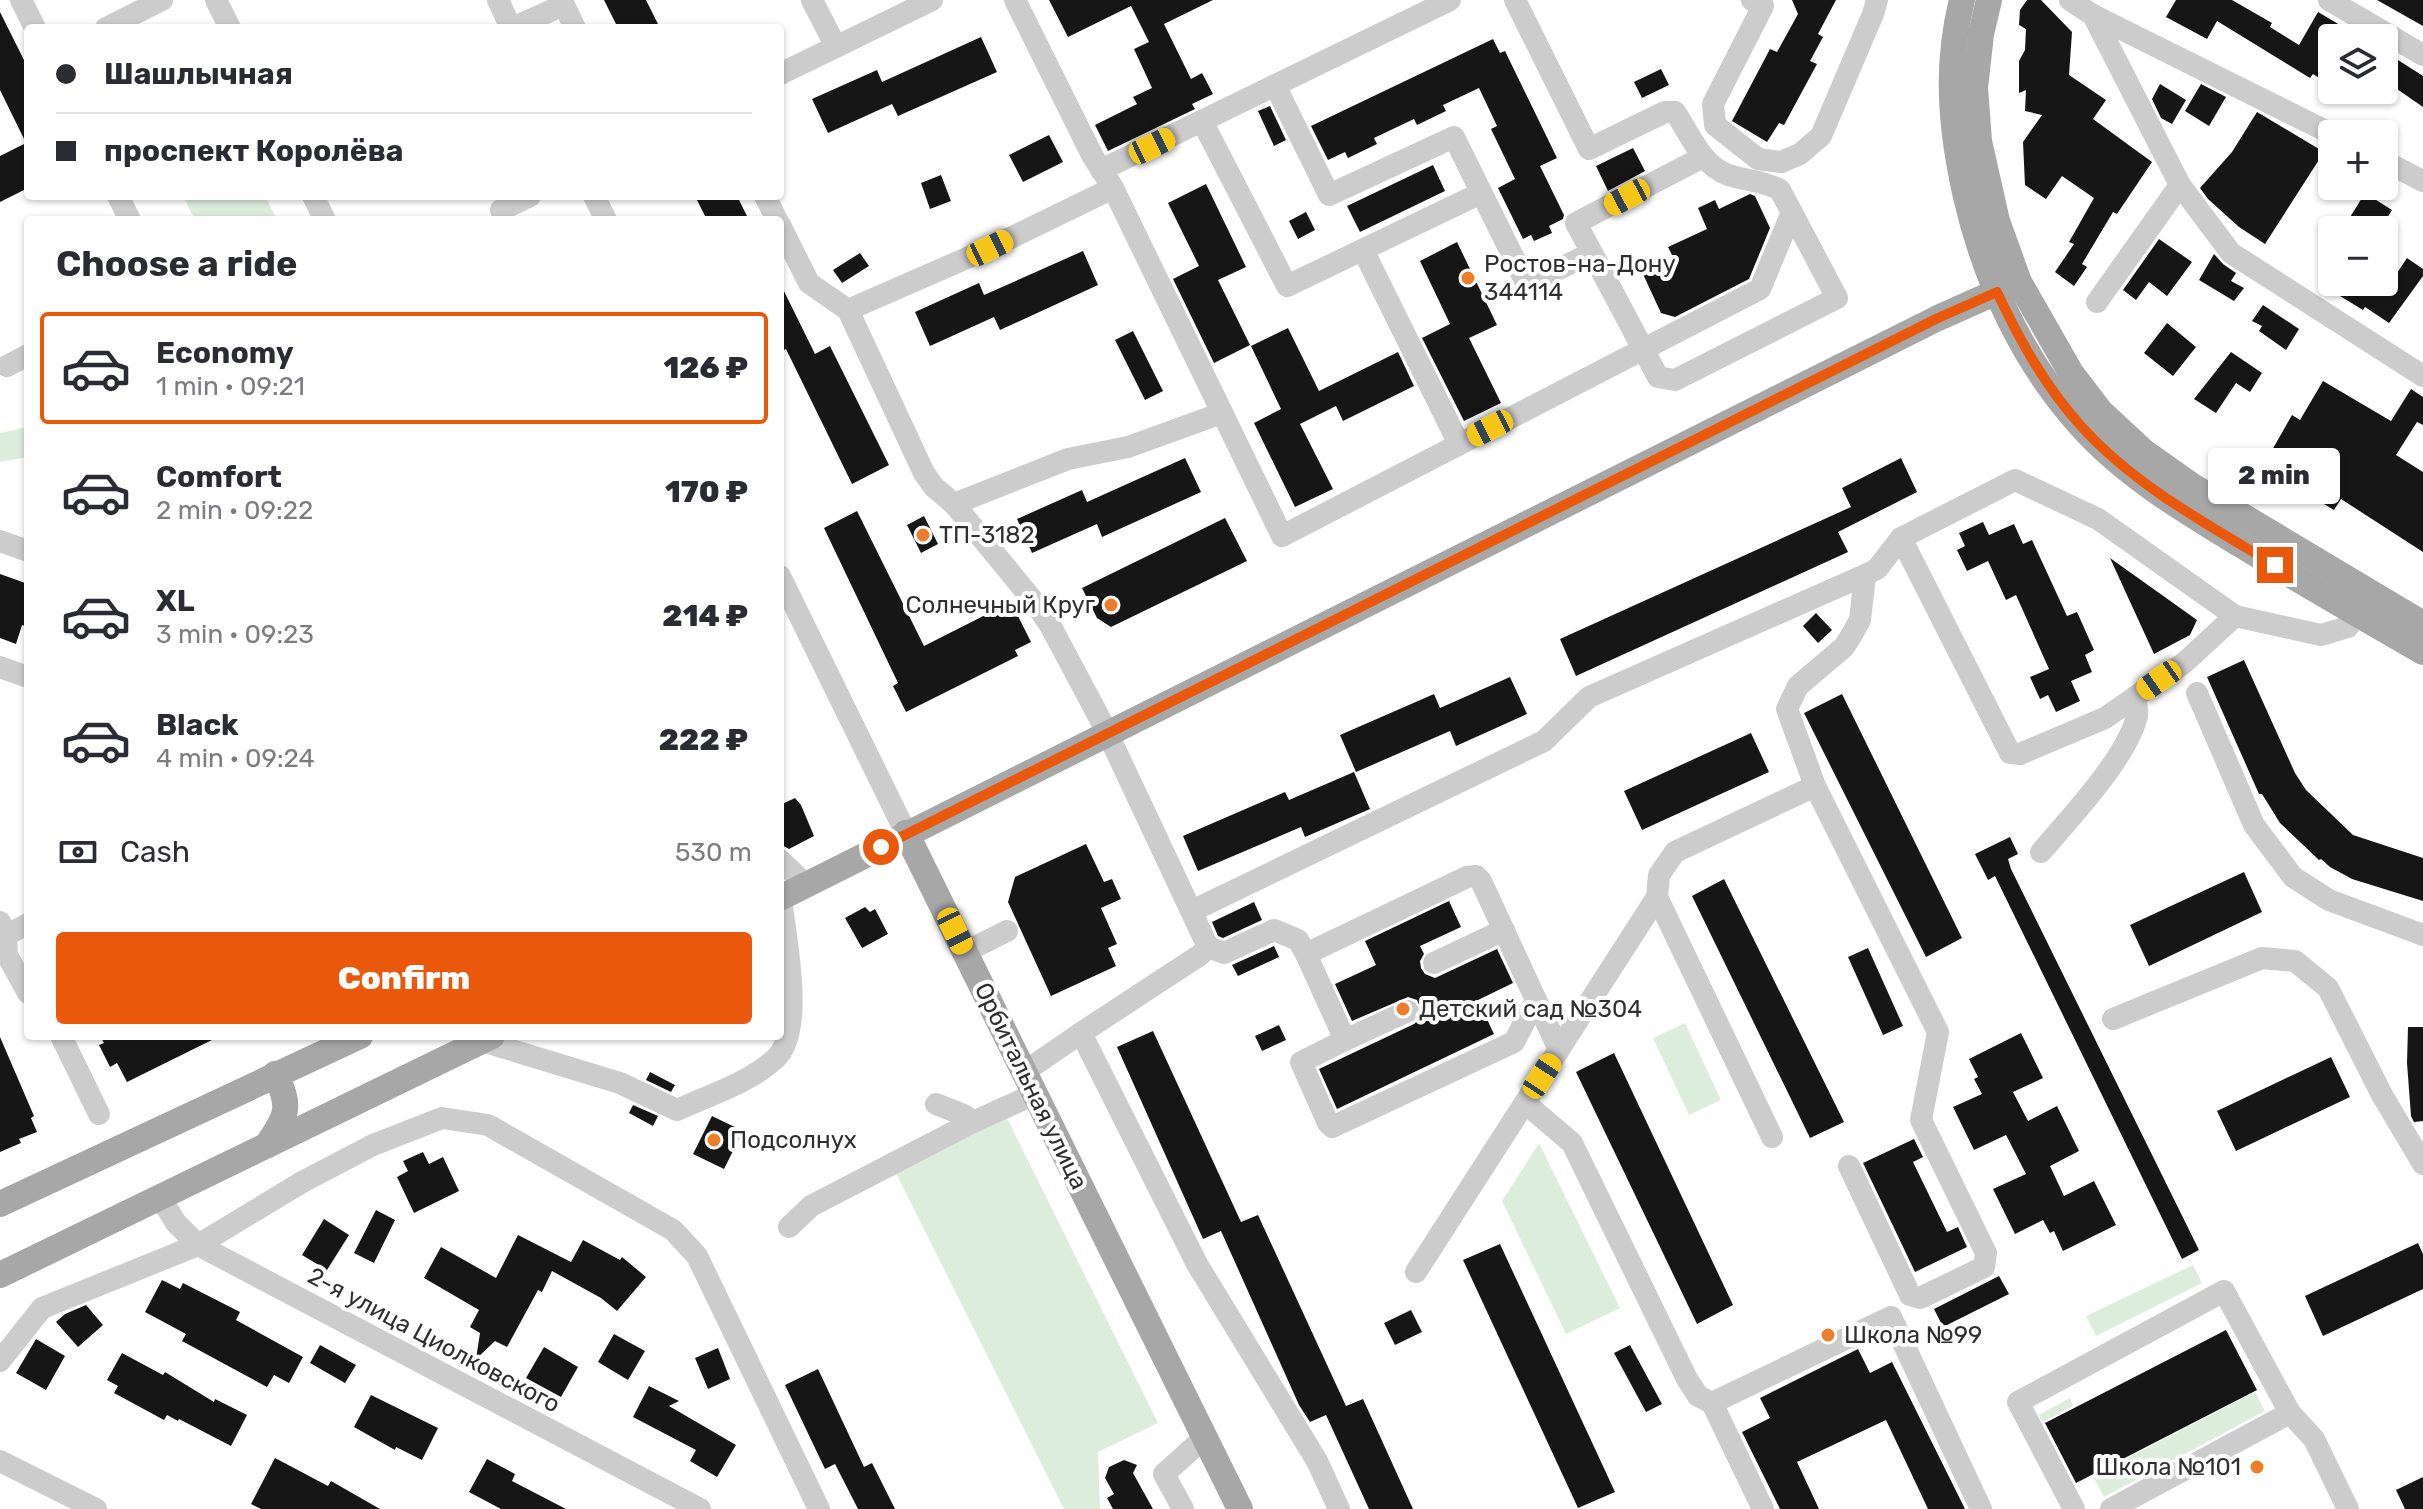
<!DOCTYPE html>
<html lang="en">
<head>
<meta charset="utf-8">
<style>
	body { margin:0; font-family:Rubik,sans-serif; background:#f2f2f3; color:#2b2b33; height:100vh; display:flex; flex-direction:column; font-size:30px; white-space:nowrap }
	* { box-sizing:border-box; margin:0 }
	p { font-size:26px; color:#7c7c81 }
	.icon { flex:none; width:44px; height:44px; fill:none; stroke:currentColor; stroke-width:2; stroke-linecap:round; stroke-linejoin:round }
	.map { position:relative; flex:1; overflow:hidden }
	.side { position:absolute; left:24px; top:216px; width:760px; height:824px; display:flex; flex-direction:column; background:#fff; border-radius:8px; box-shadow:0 2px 6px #0004 }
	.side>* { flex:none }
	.hud { position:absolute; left:24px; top:24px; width:760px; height:176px; border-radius:8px; box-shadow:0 2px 6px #0004; display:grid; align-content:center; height:176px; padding:0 32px; background:#fff }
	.controls { position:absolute; left:2318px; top:24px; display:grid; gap:16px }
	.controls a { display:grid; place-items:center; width:80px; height:80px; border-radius:8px; background:#fff; box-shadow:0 2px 6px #0004; font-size:40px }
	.end { position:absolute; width:36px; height:36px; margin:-18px; border:10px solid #ea580c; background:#fff; box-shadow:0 0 0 4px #fff }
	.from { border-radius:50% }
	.bubble { position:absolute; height:56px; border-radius:8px; background:#fff; box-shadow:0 2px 6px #0004; font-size:26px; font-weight:800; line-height:56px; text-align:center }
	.car { position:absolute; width:24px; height:48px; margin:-24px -12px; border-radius:10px; box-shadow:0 0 6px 2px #0007; background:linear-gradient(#f5c518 24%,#345 0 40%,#f5c518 0 76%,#345 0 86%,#f5c518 0) }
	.hud b { display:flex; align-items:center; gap:28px; height:76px; font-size:30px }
	.hud b+b { border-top:2px solid #e1e1e2 }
	.hud i { width:20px; height:20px; background:#2b2b33 }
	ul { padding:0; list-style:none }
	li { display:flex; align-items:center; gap:24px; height:112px; margin:0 16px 12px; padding:0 16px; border:4px solid transparent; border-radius:8px }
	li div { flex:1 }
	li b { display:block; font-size:30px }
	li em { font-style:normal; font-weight:800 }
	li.current { border-color:#ea580c }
	li>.icon { width:72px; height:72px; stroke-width:1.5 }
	h2 { padding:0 32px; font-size:36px; line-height:96px }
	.pay { display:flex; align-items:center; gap:20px; height:88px; padding:0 32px; font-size:30px }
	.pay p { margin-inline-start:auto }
	.cta { display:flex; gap:16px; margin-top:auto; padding:16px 32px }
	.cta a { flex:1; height:92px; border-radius:8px; background:#ea580c; color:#fff; font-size:32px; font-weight:800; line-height:92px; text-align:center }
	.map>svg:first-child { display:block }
</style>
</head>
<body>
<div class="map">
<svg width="2423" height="1509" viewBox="0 0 2423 1509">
	<rect width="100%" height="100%" fill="#fff"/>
	<g fill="#ddeddc">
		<path d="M183 196H265L277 220H195Z"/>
		<path d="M28 427V457L0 462V433Z"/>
		<path d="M1685 1023 1721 1100 1689 1115 1653 1038Z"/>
		<path d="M1005 1114 1158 1423 1098 1452 1100 1509H1064L896 1173Z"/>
		<path d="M1539 1143 1620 1308 1566 1334 1502 1201Z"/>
		<path d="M2193 1265 2202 1283 2096 1336 2086 1316Z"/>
		<path d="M2255 1392 2265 1411 2104 1497 2093 1476Z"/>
		<path d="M2070 1398 2073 1406 2043 1422 2039 1415Z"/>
	</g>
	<g fill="#161616">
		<path d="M604 0H646L660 28H618Z"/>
		<path d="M1049 0H1213L1164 24 1191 79 1202 73 1213 94 1192 104 1195 109 1108 151 1095 125 1137 104 1133 97 1152 88 1134 49 1149 42 1131 6 1068 37Z"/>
		<path d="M1792 0H1836L1818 34 1823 37 1810 61 1817 64 1784 125 1779 123 1767 142 1732 121 1770 49 1777 52 1798 14Z"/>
		<path d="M2027 0H2041L2072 32 2069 75 2106 100 2093 119 2152 162 2117 214 2113 212 2082 264 2087 267 2074 286 2055 272 2074 244 2069 242 2094 198 2062 176 2046 199 2025 185 2023 142 2042 115 2025 111 2026 90 2019 93V61L2025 50 2026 29 2019 25 2020 10Z"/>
		<path d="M2176 0H2232L2272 23 2270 27 2299 45 2318 12 2340 25 2332 38V86L2313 74 2310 78 2217 21 2207 39 2166 17Z"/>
		<path d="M2377 0H2423V26Z"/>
		<path d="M0 12 28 68V188L0 202V156L26 143 0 90Z"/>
		<path d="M981 37 997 72 898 116 892 104 828 133 812 99 877 70 882 82Z"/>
		<path d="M1493 39 1500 53 1505 51 1557 158 1540 166 1564 215 1563 219 1549 226 1552 233 1534 241 1531 235 1523 239 1498 188 1515 179 1491 129 1497 126 1479 88 1443 105 1446 111 1417 125 1414 119 1374 138 1377 144 1348 158 1345 152 1328 160 1311 126Z"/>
		<path d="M2398 60 2423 76V107L2384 80Z"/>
		<path d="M1661 69 1669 85 1642 98 1634 82Z"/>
		<path d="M2160 84 2186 100 2172 124 2161 118 2152 99Z"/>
		<path d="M2201 84 2226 97 2209 126 2185 111Z"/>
		<path d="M1270 106 1286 140 1274 146 1258 111Z"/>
		<path d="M2257 112 2324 152 2265 244 2239 227 2208 199 2200 188 2232 152Z"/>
		<path d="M1049 135 1063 162 1023 182 1009 155Z"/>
		<path d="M1633 148 1645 171 1608 191 1596 166Z"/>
		<path d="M1433 165 1445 191 1360 232 1347 206Z"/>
		<path d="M941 175 951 201 930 209 921 183Z"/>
		<path d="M1206 184 1246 267 1218 280 1250 345 1214 363 1173 279 1199 266 1168 203Z"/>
		<path d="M2365 193 2392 210 2380 230H2342Z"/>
		<path d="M1750 194 1755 196 1770 228 1749 279 1675 317 1661 313 1642 272 1673 257 1668 247 1707 229 1698 208 1715 200 1719 209Z"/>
		<path d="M695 196H737L749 220H707Z"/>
		<path d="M1306 212 1315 230 1298 239 1289 221Z"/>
		<path d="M2159 239 2192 262 2167 296 2149 282 2136 300 2123 290Z"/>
		<path d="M1457 242 1497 325 1469 338 1501 403 1464 421 1422 338 1450 324 1420 261Z"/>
		<path d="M1083 251 1098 285 1000 330 994 317 930 346 915 312 979 283 984 295Z"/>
		<path d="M860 253 869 266 842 283 833 270Z"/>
		<path d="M2214 254 2223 264 2236 273 2231 281 2244 288 2234 301 2199 280Z"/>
		<path d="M2407 258 2423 269V276L2389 323 2365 307 2363 310 2335 293 2341 282H2391Z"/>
		<path d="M780 283 815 354 830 346 889 465 852 484 786 349 780 352Z"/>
		<path d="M2263 305 2299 329 2286 350 2259 331 2262 326 2252 321Z"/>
		<path d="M2167 323 2196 347 2173 376 2144 353Z"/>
		<path d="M1288 328 1319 391 1398 352 1414 386 1343 421 1336 406 1300 424 1333 489 1295 507 1254 423 1281 409 1251 346Z"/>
		<path d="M1133 331 1163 391 1145 400 1115 340Z"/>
		<path d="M2231 352 2262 373 2250 392 2236 383 2216 413 2194 399Z"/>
		<path d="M2323 381 2391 421 2411 389 2423 397V425L2417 422 2396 455 2423 472V552L2341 499 2334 510 2304 492 2309 483 2267 459 2292 415 2300 420Z"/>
		<path d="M1185 458 1201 492 1102 537 1097 524 1032 553 1017 519 1082 490 1087 502Z"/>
		<path d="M1901 458 1917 492 1838 532 1848 552 1576 676 1560 639 1851 507 1842 488Z"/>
		<path d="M857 511 924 646 1011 602 1031 642 1015 650 1018 656 906 712 893 686 898 683 824 528Z"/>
		<path d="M924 516 938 544 921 553 907 525Z"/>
		<path d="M1225 518 1247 561 1111 627 1097 618 1082 588Z"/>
		<path d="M1983 522 1989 535 2014 524 2023 544 2032 540 2067 616 2077 612 2094 650 2085 655 2092 672 2071 681 2080 701 2056 712 2048 695 2040 699 2030 677 2049 669 2016 595 2006 600 1988 561 1967 571 1957 550 1965 546 1959 533Z"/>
		<path d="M2110 558 2197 620 2190 635 2154 654Z"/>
		<path d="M0 574 28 584V627L22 625 16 644 0 638Z"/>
		<path d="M1816 613 1832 630 1818 643 1803 626Z"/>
		<path d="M2244 660 2295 773 2306 790 2353 835 2423 858V901L2352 879 2330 867 2321 859 2319 860 2280 823 2262 794H2259L2207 677Z"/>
		<path d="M1510 677 1527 714 1456 746 1450 731 1356 772 1340 735 1434 694 1440 708Z"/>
		<path d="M1842 694 1962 938 1926 957 1804 713Z"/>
		<path d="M1751 733 1769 772 1642 830 1624 791Z"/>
		<path d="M1354 772 1370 809 1305 837 1301 827 1198 871 1183 836 1285 792 1289 800Z"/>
		<path d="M795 798 801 805 814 836 789 849 780 844V805Z"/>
		<path d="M2010 837 2018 854 2008 859 2011 869 2199 1250 2182 1259 1995 876 1988 880 1975 854Z"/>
		<path d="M1086 844 1104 882 1112 879 1121 899 1101 908 1117 944 1108 948 1116 966 1051 996 1008 902 1015 877Z"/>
		<path d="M2244 872 2262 912 2149 966 2130 925Z"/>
		<path d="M1724 879 1844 1122 1810 1138 1692 896Z"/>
		<path d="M1449 901 1461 927 1420 946 1424 954 1420 961 1421 968 1425 974 1435 978 1497 949 1513 983 1478 1000 1494 1034 1337 1109 1319 1069 1414 1024 1420 1018 1422 1012 1417 1000 1408 997 1352 1021 1335 984 1376 965 1365 941Z"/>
		<path d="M1254 902 1262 920 1223 938 1218 936 1212 922Z"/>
		<path d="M865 907 870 912 875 909 888 934 862 948 845 918Z"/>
		<path d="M1274 946 1279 957 1238 976 1232 965Z"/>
		<path d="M1868 948 1903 1026 1883 1035 1848 957Z"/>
		<path d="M1279 1025 1286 1040 1262 1051 1255 1036Z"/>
		<path d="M2408 1027H2423V1121L2414 1122 2411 1116 2407 1063Z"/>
		<path d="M1153 1031 1241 1222 1258 1215 1346 1406 1363 1399 1413 1509H1369L1326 1415 1310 1422 1299 1405 1221 1231 1203 1239 1117 1047Z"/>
		<path d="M2021 1033 2043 1078 2013 1092 2028 1121 2057 1106 2079 1151 2050 1166 2064 1196 2094 1181 2116 1225 2063 1251 2054 1231 2050 1233 2043 1220 2015 1234 1993 1189 2026 1174 2006 1135 1974 1150 1953 1107 1982 1094 1974 1079 1978 1077 1969 1059Z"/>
		<path d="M100 1036H220L127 1082 117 1063 110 1067 99 1045 104 1043Z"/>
		<path d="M0 1037 34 1116 31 1118 37 1132 19 1139 21 1143 0 1152Z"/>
		<path d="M1614 1053 1733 1305 1697 1324 1576 1072Z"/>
		<path d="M2331 1057 2350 1097 2236 1151 2217 1111Z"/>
		<path d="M650 1072 675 1085 671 1092 646 1080Z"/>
		<path d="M633 1105 658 1116 653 1126 629 1113Z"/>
		<path d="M712 1116 743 1131 724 1169 693 1154Z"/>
		<path d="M1914 1139 1923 1157 1913 1162 1947 1232 1958 1227 1967 1247 1915 1272 1863 1163Z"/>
		<path d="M423 1152 429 1164 443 1157 459 1191 414 1213 397 1177 408 1171 403 1161Z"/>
		<path d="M376 1210 395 1220 374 1263 354 1253Z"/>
		<path d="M324 1219 349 1235 327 1270 302 1255Z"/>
		<path d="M518 1235 571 1262 583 1240 620 1260 622 1257 646 1277 617 1311 601 1298 552 1271 542 1292 538 1290 507 1347 495 1341 476 1359 480 1333 470 1327 479 1310 424 1278 441 1247 496 1278Z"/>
		<path d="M2418 1243 2423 1254V1289L2323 1336 2305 1296Z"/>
		<path d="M1500 1244 1615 1492 1578 1508 1463 1260Z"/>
		<path d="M1999 1276 2009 1294 1943 1327 1934 1309Z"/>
		<path d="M162 1280 180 1289 183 1283 240 1312 236 1320 303 1357 289 1383 274 1375 267 1387 182 1341 186 1334 145 1312Z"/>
		<path d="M86 1305 103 1325 78 1347 56 1322 65 1314Z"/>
		<path d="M1411 1310 1422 1332 1395 1345 1384 1323Z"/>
		<path d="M2226 1330 2257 1390 2076 1483 2045 1423Z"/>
		<path d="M614 1334 645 1351 628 1380 598 1362Z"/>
		<path d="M36 1339 65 1356 46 1390 16 1373Z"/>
		<path d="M320 1345 356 1365 345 1383 310 1363Z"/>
		<path d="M1630 1345 1662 1404 1646 1412 1614 1353Z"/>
		<path d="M544 1347 578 1367 561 1397 526 1378Z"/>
		<path d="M718 1348 730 1379 708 1389 695 1358Z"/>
		<path d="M1858 1349 1870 1373 1892 1362 1965 1509H1928L1886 1420 1797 1462 1819 1509H1780L1742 1432 1770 1418 1760 1398Z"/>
		<path d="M122 1353 163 1375 165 1372 214 1402 215 1399 247 1415 231 1446 179 1419 178 1421 167 1415 164 1420 114 1393 118 1386 107 1380Z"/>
		<path d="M818 1369 864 1467 872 1463 895 1509H858L835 1464 825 1469 785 1385Z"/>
		<path d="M649 1386 679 1401 669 1406 736 1445 717 1477 690 1461 696 1450 633 1417Z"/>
		<path d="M371 1395 438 1428 422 1460 396 1447 395 1450 354 1427Z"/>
		<path d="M275 1458 328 1486 331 1481 380 1509H261L251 1504Z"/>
		<path d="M487 1459 515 1474 512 1481 566 1509H501L469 1492Z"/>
		<path d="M1124 1460 1137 1465 1133 1473 1153 1509H1113L1107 1498 1114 1494 1105 1478 1109 1467Z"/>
		<path d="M2423 1477V1509H2405L2396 1490Z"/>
	</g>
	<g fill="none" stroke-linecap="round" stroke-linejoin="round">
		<g stroke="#ccc" stroke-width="22">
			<path d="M21 0 35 28"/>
			<path d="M216 0 230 28"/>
			<path d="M498 0 511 28"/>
			<path d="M812 0 836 47"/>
			<path d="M1015 0 1092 155 1113 188 1282 536 1760 289 1792 212"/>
			<path d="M1515 0 1589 149 1665 112H1675C1690 134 1701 164 1726 174 1744 181 1763 180 1780 190L1837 298 1675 380 1658 377 1576 223 1703 157"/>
			<path d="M1752 0 1763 6 1713 104 1715 125 1758 159 1781 162 1800 154 1821 136 1873 14 1877 0"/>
			<path d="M2070 0 2093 15 2332 134"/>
			<path d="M2329 0 2423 55"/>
			<path d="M2093 15 2180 185 2231 253 2423 376"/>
			<path d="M106 28 162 0"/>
			<path d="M512 28 564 5 575 28"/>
			<path d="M780 74 932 0"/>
			<path d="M1275 85 1329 195 1454 137 1527 285 1591 253"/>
			<path d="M1202 121 1287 286 1481 193"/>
			<path d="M2384 161 2423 181"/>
			<path d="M1101 170 1450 0"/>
			<path d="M118 196 130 220"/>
			<path d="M313 196 325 220"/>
			<path d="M594 196 606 220"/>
			<path d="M765 196 777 220"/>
			<path d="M501 210 530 196"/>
			<path d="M780 225 809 283 848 310 924 473 934 487 954 504 1035 603 1050 625 1107 732 1208 947 1200 955 1081 1033"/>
			<path d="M1363 250 1459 444"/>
			<path d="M2097 302 2180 185"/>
			<path d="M848 310 990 248 1113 188"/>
			<path d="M7 366 28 355"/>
			<path d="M954 504 1068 459 1128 447 1222 413"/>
			<path d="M1901 538 2010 753 2020 754 2105 718 2184 663 2235 616 2321 635 2348 627 2356 613"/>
			<path d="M0 541 28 551"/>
			<path d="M780 576 906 833"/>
			<path d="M0 667 28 677"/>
			<path d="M2197 693 2254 825 2293 877 2329 900 2423 935"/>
			<path d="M2041 852C2069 819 2127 758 2137 716 2138 710 2136 704 2135 697"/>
			<path d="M780 860 806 885"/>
			<path d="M1476 876 1481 881 1536 1000 1514 1042 1332 1127 1328 1123 1301 1062 1345 1040 1306 954 1467 877Z"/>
			<path d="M1657 897 1772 1137"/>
			<path d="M1192 911 1544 741 1589 697 1865 575 1877 569 1901 538 2015 480 2098 519 2235 616"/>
			<path d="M0 922 6 935 7 955 28 993"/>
			<path d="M6 935 28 924"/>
			<path d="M1208 947 1224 953 1274 930 1298 940 1306 954"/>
			<path d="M965 952 1007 931"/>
			<path d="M1434 963 1504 930"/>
			<path d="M1536 1000 1559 1050"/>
			<path d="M2113 1019 2262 958 2295 961 2328 988 2382 1095 2423 1164"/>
			<path d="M61 1036 99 1114"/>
			<path d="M1345 1040 1408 1011"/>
			<path d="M482 1041 620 1083 677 1110C709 1095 749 1083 775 1059 806 1031 785 937 781 898"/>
			<path d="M1024 1072 1081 1033 1197 1264 1317 1461 1339 1509"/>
			<path d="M1525 1103 1572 1143 1687 1379 1698 1396 1712 1403"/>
			<path d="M936 1104 964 1115 973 1122 1035 1094"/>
			<path d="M1849 1166 1910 1295 1920 1298 1984 1267 1986 1253 1921 1120 1938 1032 1815 786 1787 709 1798 686 1844 647 1851 636 1860 620 1865 575"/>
			<path d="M160 1197 176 1223 198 1245 700 1509"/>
			<path d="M789 1227 811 1206 973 1122"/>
			<path d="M1416 1272 1657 897 1659 875 1675 852 1815 786"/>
			<path d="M0 1361 42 1308 198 1245 304 1181 373 1145 442 1118 488 1125 673 1230 697 1256 819 1509"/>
			<path d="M0 1461 96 1509"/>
			<path d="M1183 1509 1164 1474 1204 1438"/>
			<path d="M1763 1509 1712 1403 1891 1317 1981 1509"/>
			<path d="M2074 1509 2018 1402 2224 1291 2290 1413"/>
			<path d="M2111 1509 2290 1413 2314 1439 2348 1509"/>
		</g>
		<g stroke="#a7a7a7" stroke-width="26">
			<path d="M1962 0C1945 67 1951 130 1966 197 1985 280 2024 363 2081 426 2126 476 2185 511 2241 545 2301 582 2362 617 2423 652"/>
			<path d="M1989 0 1981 34 1975 88 1979 141 1997 221 2019 282 2071 373 2100 411 2143 451 2194 487 2423 624"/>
			<path d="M906 833 1240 1509"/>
			<path d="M780 898 1938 318 2019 282"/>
			<path d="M267 1145C287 1116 292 1107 275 1074"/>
			<path d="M0 1204 360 1036"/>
			<path d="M0 1275 492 1036"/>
		</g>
	</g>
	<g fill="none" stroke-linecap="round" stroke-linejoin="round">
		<path stroke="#ea580c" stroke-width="10" d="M881 847 1938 318 1997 292C2020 341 2045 386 2081 426 2135 486 2207 524 2275 565"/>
	</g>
	<g fill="#ec7d2a" stroke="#fff" stroke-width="3">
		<circle cx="1468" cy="278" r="8"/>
		<circle cx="923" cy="535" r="8"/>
		<circle cx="1111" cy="605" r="8"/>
		<circle cx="1403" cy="1009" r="8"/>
		<circle cx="714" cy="1140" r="8"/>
		<circle cx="1828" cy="1335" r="8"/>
		<circle cx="2257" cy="1467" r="8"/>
	</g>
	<g text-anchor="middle" stroke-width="8" stroke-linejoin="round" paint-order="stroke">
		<g font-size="24" fill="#2f2f2f" stroke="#fff" text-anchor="start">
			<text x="1484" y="272">Ростов-на-Дону<tspan x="1484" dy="28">344114</tspan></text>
			<text x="939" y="543">ТП-3182</text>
			<text x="1095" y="613" text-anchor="end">Солнечный Круг</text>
			<text x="1419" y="1017">Детский сад №304</text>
			<text x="730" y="1148">Подсолнух</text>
			<text x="1844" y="1343">Школа №99</text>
			<text x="2241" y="1475" text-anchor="end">Школа №101</text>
		</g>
		<g font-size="24" fill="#2f2f2f" stroke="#fff">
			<text transform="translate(1031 1086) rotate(64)" y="8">Орбитальная улица</text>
			<text transform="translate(434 1340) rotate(28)" y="8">2-я улица Циолковского</text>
		</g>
	</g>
</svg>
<div class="controls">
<a><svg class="icon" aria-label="layers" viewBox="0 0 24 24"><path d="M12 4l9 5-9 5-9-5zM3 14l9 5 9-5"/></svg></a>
<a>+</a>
<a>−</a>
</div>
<i class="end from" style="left:881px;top:847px"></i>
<i class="end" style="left:2275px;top:565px"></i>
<div class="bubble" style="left:2208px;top:448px;width:132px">2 min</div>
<i class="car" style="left:1152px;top:146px;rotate:64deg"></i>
<i class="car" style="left:1627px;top:197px;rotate:242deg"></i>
<i class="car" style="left:990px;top:248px;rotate:64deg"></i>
<i class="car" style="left:1490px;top:428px;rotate:243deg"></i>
<i class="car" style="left:2159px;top:680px;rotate:235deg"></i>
<i class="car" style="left:955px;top:931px;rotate:154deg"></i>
<i class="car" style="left:1542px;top:1076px;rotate:33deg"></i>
<div class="hud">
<b><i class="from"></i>Шашлычная</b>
<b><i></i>проспект Королёва</b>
</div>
<section class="side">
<h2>Choose a ride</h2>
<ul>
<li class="current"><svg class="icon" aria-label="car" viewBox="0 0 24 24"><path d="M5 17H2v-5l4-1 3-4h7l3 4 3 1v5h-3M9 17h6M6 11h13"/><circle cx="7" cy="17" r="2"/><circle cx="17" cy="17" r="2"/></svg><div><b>Economy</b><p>1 min · 09:21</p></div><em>126 ₽</em></li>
<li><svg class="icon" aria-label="car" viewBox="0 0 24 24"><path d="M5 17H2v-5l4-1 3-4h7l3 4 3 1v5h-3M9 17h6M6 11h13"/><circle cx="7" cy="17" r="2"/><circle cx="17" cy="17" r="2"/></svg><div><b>Comfort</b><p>2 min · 09:22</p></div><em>170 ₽</em></li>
<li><svg class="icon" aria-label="car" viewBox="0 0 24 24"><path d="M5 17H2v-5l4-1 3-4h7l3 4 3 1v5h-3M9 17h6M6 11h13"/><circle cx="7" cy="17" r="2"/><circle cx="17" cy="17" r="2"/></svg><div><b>XL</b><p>3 min · 09:23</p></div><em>214 ₽</em></li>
<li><svg class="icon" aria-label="car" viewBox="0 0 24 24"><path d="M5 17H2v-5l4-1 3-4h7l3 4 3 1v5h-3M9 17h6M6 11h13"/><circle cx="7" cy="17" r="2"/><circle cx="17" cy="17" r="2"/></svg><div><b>Black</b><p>4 min · 09:24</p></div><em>222 ₽</em></li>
</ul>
<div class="pay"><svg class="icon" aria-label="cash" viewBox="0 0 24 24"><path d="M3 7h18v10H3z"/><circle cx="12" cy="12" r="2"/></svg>Cash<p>530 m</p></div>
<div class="cta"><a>Confirm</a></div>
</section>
</div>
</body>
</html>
